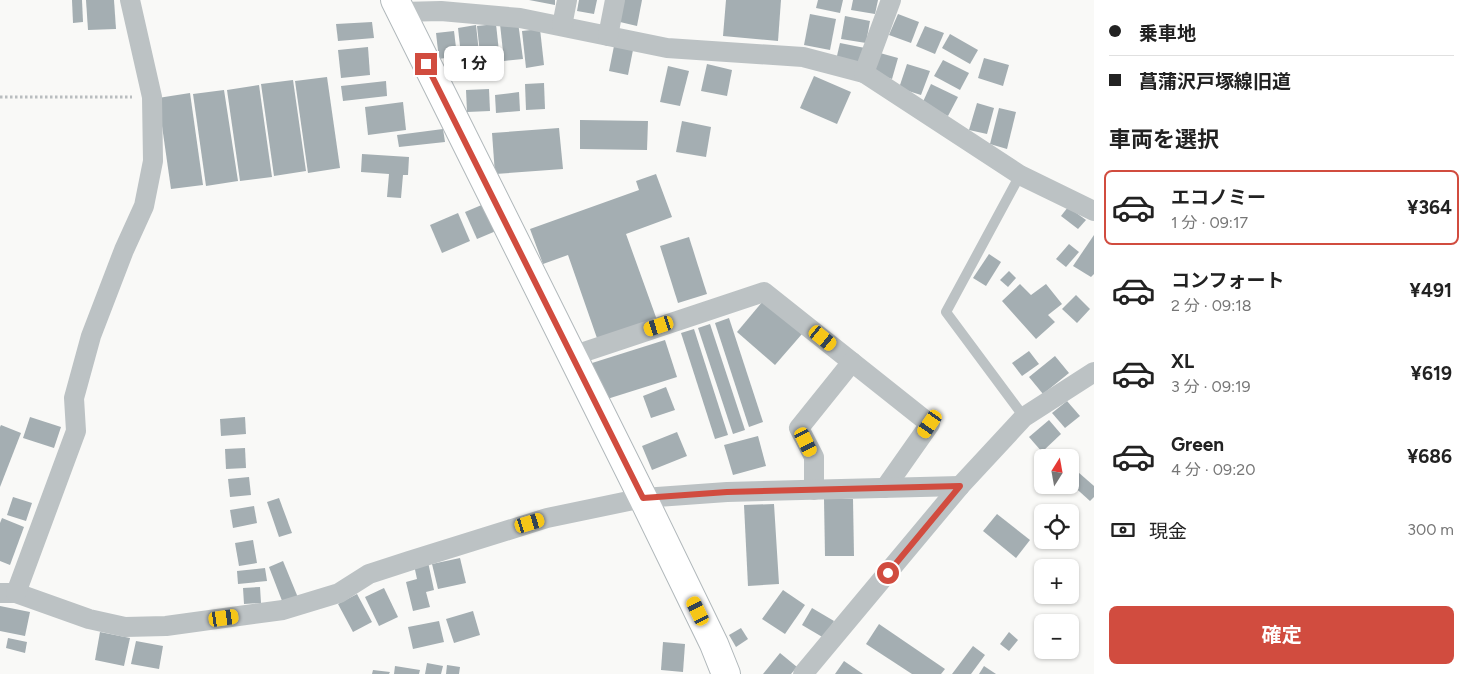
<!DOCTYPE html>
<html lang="ja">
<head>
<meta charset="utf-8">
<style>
	body { margin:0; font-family:Figtree,"Noto Sans JP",sans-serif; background:#f2f2f2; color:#222; height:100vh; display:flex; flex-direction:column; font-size:19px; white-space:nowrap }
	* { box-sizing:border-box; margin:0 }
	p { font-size:16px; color:#767676 }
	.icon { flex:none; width:28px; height:28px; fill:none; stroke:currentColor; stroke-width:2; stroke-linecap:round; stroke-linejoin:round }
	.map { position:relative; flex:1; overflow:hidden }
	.panel { display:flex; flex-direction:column; background:#fff; width:375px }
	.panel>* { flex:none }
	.hud { display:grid; align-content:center; height:110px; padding:0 15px; background:#fff }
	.needle { width:32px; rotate:11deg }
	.fabs { position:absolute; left:1034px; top:449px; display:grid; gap:10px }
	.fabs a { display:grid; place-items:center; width:45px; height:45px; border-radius:8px; background:#fff; box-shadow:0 1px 4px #0004; font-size:25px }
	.end { position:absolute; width:22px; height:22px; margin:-11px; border:6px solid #d14c3f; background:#fff; box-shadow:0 0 0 2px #fff }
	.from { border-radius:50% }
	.bubble { position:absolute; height:35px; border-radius:8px; background:#fff; box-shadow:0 1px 4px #0004; font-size:16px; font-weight:700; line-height:35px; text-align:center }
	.car { position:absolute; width:15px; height:30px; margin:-15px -8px; border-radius:6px; box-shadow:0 0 4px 1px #0007; background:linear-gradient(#f5c518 24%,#345 0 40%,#f5c518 0 76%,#345 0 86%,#f5c518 0) }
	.hud b { display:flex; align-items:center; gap:18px; height:48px; font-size:19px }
	.hud b+b { border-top:1px solid #e0e0e0 }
	.hud i { width:12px; height:12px; background:#222 }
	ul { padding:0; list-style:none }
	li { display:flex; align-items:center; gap:15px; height:75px; margin:0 10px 8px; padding:0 5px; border:2px solid transparent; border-radius:8px }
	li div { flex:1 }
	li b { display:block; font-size:19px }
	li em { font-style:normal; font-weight:700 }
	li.on { border-color:#d14c3f }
	li>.icon { width:45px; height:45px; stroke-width:1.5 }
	h2 { padding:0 15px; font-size:22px; line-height:60px }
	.pay { display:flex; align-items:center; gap:12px; height:55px; padding:0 15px; font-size:19px }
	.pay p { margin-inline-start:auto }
	.action { display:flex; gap:10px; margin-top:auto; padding:10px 15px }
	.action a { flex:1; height:58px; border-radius:8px; background:#d14c3f; color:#fff; font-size:20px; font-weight:700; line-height:58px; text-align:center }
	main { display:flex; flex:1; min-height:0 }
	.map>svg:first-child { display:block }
</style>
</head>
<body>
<main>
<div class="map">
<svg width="1094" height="674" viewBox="0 0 1094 674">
	<rect width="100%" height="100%" fill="#f9f9f7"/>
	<g fill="#a4aeb2">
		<path d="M72 0H82L83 22 73 23Z"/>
		<path d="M86 0H114L116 29 88 30Z"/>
		<path d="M529 0H555V5Z"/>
		<path d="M579 0H597L594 14 577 11Z"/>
		<path d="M624 0H642L637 26 620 22Z"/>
		<path d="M726 0H781L778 41 723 36Z"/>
		<path d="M818 0H843L840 13 816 8Z"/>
		<path d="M853 0H878L875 14 851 10Z"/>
		<path d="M810 14 836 19 830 50 804 45Z"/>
		<path d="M898 14 919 22 911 43 889 35Z"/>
		<path d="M845 16 870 21 866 43 841 39Z"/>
		<path d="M372 22 374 38 338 41 336 24Z"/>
		<path d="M518 22 523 59 504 61 500 24Z"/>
		<path d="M496 24 500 61 481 63 477 26Z"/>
		<path d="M476 25 480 62 462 64 458 28Z"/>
		<path d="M925 26 944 33 935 54 916 46Z"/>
		<path d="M540 29 544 65 526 68 522 31Z"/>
		<path d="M454 31 457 56 439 59 436 33Z"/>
		<path d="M950 34 978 50 970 64 942 48Z"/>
		<path d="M840 43 865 48 861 66 836 60Z"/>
		<path d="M614 46 633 50 628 75 609 71Z"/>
		<path d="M368 47 370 75 341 78 338 50Z"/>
		<path d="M880 53 898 58 892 79 873 73Z"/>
		<path d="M984 58 1009 65 1003 86 978 78Z"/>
		<path d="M943 60 969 73 960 90 934 76Z"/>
		<path d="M707 64 732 70 727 96 701 91Z"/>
		<path d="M907 64 930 71 921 95 899 88Z"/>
		<path d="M668 66 689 71 680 106 660 102Z"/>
		<path d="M814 76 851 92 837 124 800 108Z"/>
		<path d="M327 77 340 168 308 173 295 81Z"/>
		<path d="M293 80 306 171 274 176 261 84Z"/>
		<path d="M386 81 387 96 343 101 341 86Z"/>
		<path d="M544 83 545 109 526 110 525 84Z"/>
		<path d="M931 84 958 97 948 116 922 104Z"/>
		<path d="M259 85 272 177 240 181 227 90Z"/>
		<path d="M489 89 490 111 467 112 466 90Z"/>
		<path d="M224 90 238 181 206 186 193 94Z"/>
		<path d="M519 92 520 111 496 113 495 95Z"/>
		<path d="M190 93 203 185 171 189 158 98Z"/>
		<path d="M403 102 406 130 368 135 365 107Z"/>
		<path d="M977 103 994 108 987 134 969 130Z"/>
		<path d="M999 108 1016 112 1007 149 990 144Z"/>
		<path d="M580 120 648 121 647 150 580 149Z"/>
		<path d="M682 121 711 127 706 157 676 152Z"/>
		<path d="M559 128 563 169 495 174 492 133Z"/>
		<path d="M443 129 445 142 399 147 397 135Z"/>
		<path d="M362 154 409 157 408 175H403L401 198 387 197 389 174 361 172Z"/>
		<path d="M656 174 672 217 626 234 657 320 598 341 568 255 543 264 530 229 639 190 636 181Z"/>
		<path d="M484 204 496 231 477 239 465 212Z"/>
		<path d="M1068 207 1086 220 1078 229 1061 216Z"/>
		<path d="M458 213 470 241 442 253 430 225Z"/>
		<path d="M1094 235V274L1091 277 1073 266Z"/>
		<path d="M689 237 707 294 678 303 660 246Z"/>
		<path d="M1069 244 1079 252 1066 267 1056 259Z"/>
		<path d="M989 254 1001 262 986 286 973 278Z"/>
		<path d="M1009 271 1016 278 1008 287 1000 280Z"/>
		<path d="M1020 284 1031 295 1046 284 1062 304 1048 315 1055 322 1036 339 1002 301Z"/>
		<path d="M1076 295 1090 309 1077 323 1062 309Z"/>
		<path d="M763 301 802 334 775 365 737 332Z"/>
		<path d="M729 318 763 422 749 427 715 323Z"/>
		<path d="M710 324 745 430 733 434 698 328Z"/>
		<path d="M694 329 728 435 715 439 681 333Z"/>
		<path d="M665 340 677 377 604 400 592 363Z"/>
		<path d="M1029 351 1039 364 1022 376 1012 363Z"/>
		<path d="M1055 356 1069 373 1043 394 1029 377Z"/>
		<path d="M666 387 675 410 651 418 643 396Z"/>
		<path d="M1067 401 1080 416 1065 428 1052 413Z"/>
		<path d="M30 417 61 427 54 448 23 438Z"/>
		<path d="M245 417 246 434 221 436 220 419Z"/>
		<path d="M1049 420 1061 434 1042 452 1029 437Z"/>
		<path d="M1 425 21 433 0 487V427Z"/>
		<path d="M677 432 687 456 652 470 642 446Z"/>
		<path d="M758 436 766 466 733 475 724 445Z"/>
		<path d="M245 448 246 468 226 469 225 449Z"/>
		<path d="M1070 465 1094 486V497L1090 501 1070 483Z"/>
		<path d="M249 477 251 495 230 497 228 479Z"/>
		<path d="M13 497 32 503 26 521 7 515Z"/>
		<path d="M279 498 292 533 279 537 267 502Z"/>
		<path d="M824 499H853L854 556H825Z"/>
		<path d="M774 504 779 584 748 586 744 505Z"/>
		<path d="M254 506 257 523 233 528 230 510Z"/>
		<path d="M997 514 1030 540 1016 558 983 531Z"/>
		<path d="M2 518 24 527 10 565 0 561V523Z"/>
		<path d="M253 540 257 563 239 566 235 543Z"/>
		<path d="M460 558 466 583 438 589 432 564Z"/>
		<path d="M283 561 299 600 284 606 269 567Z"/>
		<path d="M428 562 434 590 426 592 430 607 413 611 406 582 417 579 414 565Z"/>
		<path d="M265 568 267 581 238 584 237 571Z"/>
		<path d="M260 587 261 603 244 604 243 588Z"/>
		<path d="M384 588 398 617 379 626 365 597Z"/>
		<path d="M783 590 805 605 785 634 762 619Z"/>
		<path d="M357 594 372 622 353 632 338 604Z"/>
		<path d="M0 606 30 612 25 636 0 631Z"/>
		<path d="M812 608 834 621 824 638 802 625Z"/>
		<path d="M473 611 480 635 454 643 446 619Z"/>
		<path d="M439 621 444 642 413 649 408 627Z"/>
		<path d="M879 624 945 669 941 674H912L866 644Z"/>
		<path d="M741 628 748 639 736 647 729 635Z"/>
		<path d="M100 632 130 638 124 666 95 660Z"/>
		<path d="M1009 632 1018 640 1009 651 1000 644Z"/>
		<path d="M8 638 27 642 25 653 6 648Z"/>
		<path d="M136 641 163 646 159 669 131 664Z"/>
		<path d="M663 642 685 644 683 672 661 670Z"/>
		<path d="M973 646 985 655 971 674H952Z"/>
		<path d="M780 653 797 667 791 674H763Z"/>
		<path d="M844 661 863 674H835Z"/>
		<path d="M427 663 443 666 441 674H425Z"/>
		<path d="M447 665 460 667 459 674H446Z"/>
		<path d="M395 666 420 670 419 674H394Z"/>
		<path d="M984 666 996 674H979Z"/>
		<path d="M373 670 390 672 389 674H372Z"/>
	</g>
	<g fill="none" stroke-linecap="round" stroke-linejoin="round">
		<defs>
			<path id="secondary" d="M395 0 643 498 714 644 726 674"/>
		</defs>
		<use href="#secondary" stroke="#b1b8bb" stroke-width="30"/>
		<path stroke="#b9bdbf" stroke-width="3" stroke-dasharray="2.5 2.5" stroke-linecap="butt" d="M0 97H132"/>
		<path stroke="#bcc2c4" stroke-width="10" d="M1020 175 946 312 1024 417"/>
		<g stroke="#bcc2c4" stroke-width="20">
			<path d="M401 12 441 11 520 18 667 48 803 57 864 73 1020 175 1094 211"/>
			<path d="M562 26 567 0"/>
			<path d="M608 36 615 0"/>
			<path d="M864 73 891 0"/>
			<path d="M572 356 764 292 930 424 885 488"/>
			<path d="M814 490V457L799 428 852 362"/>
			<path d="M0 593H16L89 619 125 627 166 626 283 610 339 593 369 574 409 561 547 518 643 498 727 492 960 486"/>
			<path d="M16 593 76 431 74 398 91 336 124 250 144 206 153 161 152 97 130 0"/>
			<path d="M803 674 960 486 1024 417 1094 372"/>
		</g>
		<use href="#secondary" stroke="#fff" stroke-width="28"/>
	</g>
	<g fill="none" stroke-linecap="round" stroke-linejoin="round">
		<path stroke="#d14c3f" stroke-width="6" d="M426 64 643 498 727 492 960 486 888 573"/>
	</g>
</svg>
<div class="fabs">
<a><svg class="needle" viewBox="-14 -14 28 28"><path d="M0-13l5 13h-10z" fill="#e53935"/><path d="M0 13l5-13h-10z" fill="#767676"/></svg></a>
<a><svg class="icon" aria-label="locate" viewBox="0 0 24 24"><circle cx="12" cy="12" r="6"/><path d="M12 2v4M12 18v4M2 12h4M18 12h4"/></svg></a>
<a>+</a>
<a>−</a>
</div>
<i class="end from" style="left:888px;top:573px"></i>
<i class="end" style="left:426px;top:64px"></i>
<div class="bubble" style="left:444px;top:46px;width:60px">1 分</div>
<i class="car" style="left:659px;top:326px;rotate:252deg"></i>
<i class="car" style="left:823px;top:338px;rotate:129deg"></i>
<i class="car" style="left:930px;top:424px;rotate:215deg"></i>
<i class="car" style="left:806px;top:442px;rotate:154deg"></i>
<i class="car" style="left:530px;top:523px;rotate:73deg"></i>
<i class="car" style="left:698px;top:611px;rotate:334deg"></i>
<i class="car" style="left:224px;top:618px;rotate:82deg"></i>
</div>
<section class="panel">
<div class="hud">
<b><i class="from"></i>乗車地</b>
<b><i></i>菖蒲沢戸塚線旧道</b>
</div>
<h2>車両を選択</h2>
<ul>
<li class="on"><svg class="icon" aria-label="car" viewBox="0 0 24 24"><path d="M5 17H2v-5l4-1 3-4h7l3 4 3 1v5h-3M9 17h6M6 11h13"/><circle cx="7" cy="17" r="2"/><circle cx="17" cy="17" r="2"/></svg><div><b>エコノミー</b><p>1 分 · 09:17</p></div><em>¥364</em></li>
<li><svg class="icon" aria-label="car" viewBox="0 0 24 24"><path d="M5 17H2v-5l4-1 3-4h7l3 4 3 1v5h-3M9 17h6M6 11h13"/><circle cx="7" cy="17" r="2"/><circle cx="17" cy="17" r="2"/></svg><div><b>コンフォート</b><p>2 分 · 09:18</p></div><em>¥491</em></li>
<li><svg class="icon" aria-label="car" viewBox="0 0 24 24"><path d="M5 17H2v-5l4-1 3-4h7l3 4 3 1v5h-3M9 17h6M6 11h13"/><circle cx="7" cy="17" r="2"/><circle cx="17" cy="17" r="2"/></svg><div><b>XL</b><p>3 分 · 09:19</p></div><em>¥619</em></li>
<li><svg class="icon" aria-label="car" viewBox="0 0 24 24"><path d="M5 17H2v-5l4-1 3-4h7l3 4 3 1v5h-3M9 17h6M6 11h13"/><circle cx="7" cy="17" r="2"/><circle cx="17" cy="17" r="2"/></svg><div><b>Green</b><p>4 分 · 09:20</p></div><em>¥686</em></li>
</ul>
<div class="pay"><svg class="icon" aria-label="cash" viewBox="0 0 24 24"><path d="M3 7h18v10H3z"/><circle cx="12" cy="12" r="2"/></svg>現金<p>300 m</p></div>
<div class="action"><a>確定</a></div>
</section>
</main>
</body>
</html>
